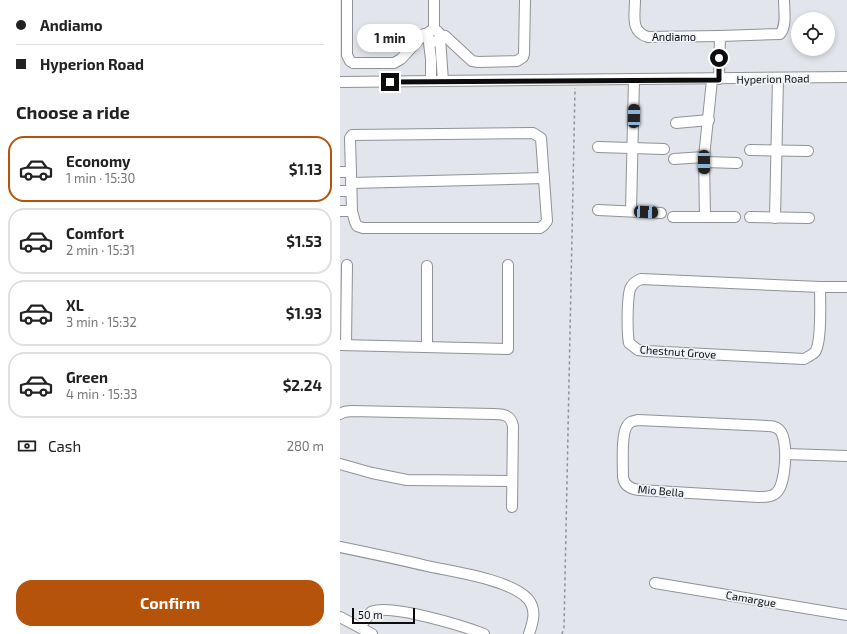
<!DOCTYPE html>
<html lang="en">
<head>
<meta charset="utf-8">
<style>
	body { margin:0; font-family:"Exo 2",sans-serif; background:#f6f6f6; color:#222; height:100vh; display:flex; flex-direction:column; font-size:15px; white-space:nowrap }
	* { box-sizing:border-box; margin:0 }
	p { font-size:13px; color:#767676 }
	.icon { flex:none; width:22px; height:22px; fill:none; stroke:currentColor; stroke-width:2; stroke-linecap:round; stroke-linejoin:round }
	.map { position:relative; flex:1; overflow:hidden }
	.drawer { display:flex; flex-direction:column; background:#fff; width:340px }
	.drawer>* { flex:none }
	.top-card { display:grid; align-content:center; height:88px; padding:0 16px; background:#fff }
	.tools { position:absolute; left:451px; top:12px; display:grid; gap:8px }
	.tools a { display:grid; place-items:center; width:44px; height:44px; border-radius:50%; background:#fff; box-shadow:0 2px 6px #0003; font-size:20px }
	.scale { position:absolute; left:12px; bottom:10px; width:63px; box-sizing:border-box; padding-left:4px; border:2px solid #0c0c0e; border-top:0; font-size:11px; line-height:14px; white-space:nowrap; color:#0c0c0e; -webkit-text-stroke:3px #eff2f8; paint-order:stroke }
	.end { position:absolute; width:18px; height:18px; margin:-9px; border:5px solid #0c0c0e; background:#fff; box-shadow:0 0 0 2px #fff }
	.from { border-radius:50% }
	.bubble { position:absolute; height:28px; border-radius:14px; background:#fff; box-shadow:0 2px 6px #0003; font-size:13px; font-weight:700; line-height:28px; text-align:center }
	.car { position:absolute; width:12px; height:24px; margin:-12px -6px; border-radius:5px; box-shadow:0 0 3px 1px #0007; background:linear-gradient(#222 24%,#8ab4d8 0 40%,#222 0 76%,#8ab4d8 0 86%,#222 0) }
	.top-card b { display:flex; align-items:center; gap:14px; height:38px; font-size:15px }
	.top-card b+b { border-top:1px solid #e0e0e0 }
	.top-card i { width:10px; height:10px; background:#222 }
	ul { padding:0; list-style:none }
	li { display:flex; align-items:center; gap:12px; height:66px; margin:0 8px 6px; padding:0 8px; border:2px solid #e0e0e0; border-radius:16px }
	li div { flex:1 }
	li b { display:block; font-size:15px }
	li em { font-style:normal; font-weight:700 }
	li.selected { border-color:#b45309 }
	li>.icon { width:36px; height:36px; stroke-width:1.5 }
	h2 { padding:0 16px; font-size:18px; line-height:48px }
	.pay { display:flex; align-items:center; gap:10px; height:44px; padding:0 16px; font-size:15px }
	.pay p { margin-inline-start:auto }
	.action { display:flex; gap:8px; margin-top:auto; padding:8px 16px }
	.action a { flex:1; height:46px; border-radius:16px; background:#b45309; color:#fff; font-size:16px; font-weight:700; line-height:46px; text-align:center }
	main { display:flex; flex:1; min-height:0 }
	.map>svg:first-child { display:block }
</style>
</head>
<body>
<main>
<section class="drawer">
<div class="top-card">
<b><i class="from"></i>Andiamo</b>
<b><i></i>Hyperion Road</b>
</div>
<h2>Choose a ride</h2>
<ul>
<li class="selected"><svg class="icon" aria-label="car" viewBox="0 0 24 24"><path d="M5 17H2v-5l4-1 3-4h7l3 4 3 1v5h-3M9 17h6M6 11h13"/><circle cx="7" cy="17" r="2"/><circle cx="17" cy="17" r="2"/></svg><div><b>Economy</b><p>1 min · 15:30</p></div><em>$1.13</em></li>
<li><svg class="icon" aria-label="car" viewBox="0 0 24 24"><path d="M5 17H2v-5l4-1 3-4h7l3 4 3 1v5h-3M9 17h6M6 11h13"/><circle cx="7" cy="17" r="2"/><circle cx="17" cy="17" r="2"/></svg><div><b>Comfort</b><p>2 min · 15:31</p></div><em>$1.53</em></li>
<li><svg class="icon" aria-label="car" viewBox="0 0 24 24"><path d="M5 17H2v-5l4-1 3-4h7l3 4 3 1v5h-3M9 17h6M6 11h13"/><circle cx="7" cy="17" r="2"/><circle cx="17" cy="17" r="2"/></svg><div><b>XL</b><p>3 min · 15:32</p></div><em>$1.93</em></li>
<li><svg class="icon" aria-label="car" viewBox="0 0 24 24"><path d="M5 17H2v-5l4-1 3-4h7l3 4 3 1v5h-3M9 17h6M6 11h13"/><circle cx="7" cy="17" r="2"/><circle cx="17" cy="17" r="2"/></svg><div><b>Green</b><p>4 min · 15:33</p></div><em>$2.24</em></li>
</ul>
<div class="pay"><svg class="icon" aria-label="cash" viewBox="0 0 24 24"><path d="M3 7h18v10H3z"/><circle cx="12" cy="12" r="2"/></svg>Cash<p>280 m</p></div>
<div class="action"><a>Confirm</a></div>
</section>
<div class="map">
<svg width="507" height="634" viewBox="0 0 507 634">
	<rect width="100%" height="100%" fill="#e2e5eb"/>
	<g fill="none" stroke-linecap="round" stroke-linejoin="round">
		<defs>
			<g id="street">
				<path d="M7 0V55L10 61 13 63H54L61 59 84 34 88 33"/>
				<path d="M295 0C295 15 290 32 308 37L380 36"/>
				<path d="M94 29V0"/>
				<path d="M100 35 105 36 132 61 138 62 177 61 183 57 184 54 185 0"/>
				<path d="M100 38 103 81"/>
				<path d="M89 39 93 42 97 41 100 38 99 33C95 28 90 29 88 35L91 59V81"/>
				<path d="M379 79 380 36 440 34C447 26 444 11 444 0"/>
				<path d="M0 82 507 77"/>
				<path d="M336 123 369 120"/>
				<path d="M193 133 201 138 207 221 204 225 200 228H23L17 226 15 222 12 211 10 138 12 135Z"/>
				<path d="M258 147 324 149"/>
				<path d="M410 150 468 151"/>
				<path d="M334 159 364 157"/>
				<path d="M364 162 397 163"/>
				<path d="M0 172H11"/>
				<path d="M11 183 204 178"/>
				<path d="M0 191H11"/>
				<path d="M258 210 321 213"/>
				<path d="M0 211H12"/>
				<path d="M291 211 294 79"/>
				<path d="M333 217H395"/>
				<path d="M365 217 364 157 372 80"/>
				<path d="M410 217 469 218"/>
				<path d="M435 218 438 78"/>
				<path d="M480 287C480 300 482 342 475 352 472 355 468 357 464 359L306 351 298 350 289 343C287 332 287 300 290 289 292 284 296 281 301 279L480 287H507"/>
				<path d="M0 345 168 349V265"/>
				<path d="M6 345 7 265"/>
				<path d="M87 347V266"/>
				<path d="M0 414 4 412 11 411 153 414C163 414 171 415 173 426L172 507"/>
				<path d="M298 420 428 426C433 426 438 427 441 432 448 443 446 485 436 493 432 497 424 497 418 497L299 490C291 489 284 486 283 477 283 466 281 434 287 426 290 421 293 421 298 420Z"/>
				<path d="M446 454 507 456"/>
				<path d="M0 464 32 473 67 480 171 481"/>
				<path d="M0 547C29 553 58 559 87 566 114 572 169 579 188 599 197 610 193 622 189 634"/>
				<path d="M315 583 507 615"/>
				<path d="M0 617 32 634"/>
				<path d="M20 627 31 612C49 603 123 626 144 634"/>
			</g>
		</defs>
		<use href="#street" stroke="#909298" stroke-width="12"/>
		<path stroke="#8f9195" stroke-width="1.5" stroke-dasharray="3 3" stroke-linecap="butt" d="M222 634 224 628 235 88"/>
		<use href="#street" stroke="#fff" stroke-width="10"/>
	</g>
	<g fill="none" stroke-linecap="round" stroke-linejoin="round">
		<path stroke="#0c0c0e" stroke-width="5" d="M50 82 379 80V58"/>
	</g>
	<g text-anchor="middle" stroke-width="3.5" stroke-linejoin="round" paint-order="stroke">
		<g font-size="11" fill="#0c0c0e" stroke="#eff2f8">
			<text x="334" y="41">Andiamo</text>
			<text transform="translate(433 79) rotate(-1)" y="4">Hyperion Road</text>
			<text transform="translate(338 352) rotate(4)" y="4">Chestnut Grove</text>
			<text transform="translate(321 491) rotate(5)" y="4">Mio Bella</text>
			<text transform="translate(411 599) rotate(10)" y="4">Camargue</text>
		</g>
	</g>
</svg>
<div class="tools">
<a><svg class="icon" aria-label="locate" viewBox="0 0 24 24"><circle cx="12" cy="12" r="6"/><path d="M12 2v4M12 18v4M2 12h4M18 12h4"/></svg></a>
</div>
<div class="scale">50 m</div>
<i class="end from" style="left:379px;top:58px"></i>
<i class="end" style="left:50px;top:82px"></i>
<div class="bubble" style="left:17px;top:24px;width:66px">1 min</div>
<i class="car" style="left:294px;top:116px;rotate:1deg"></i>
<i class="car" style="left:364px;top:162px;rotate:179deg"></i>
<i class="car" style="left:306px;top:212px;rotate:93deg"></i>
</div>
</main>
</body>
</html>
